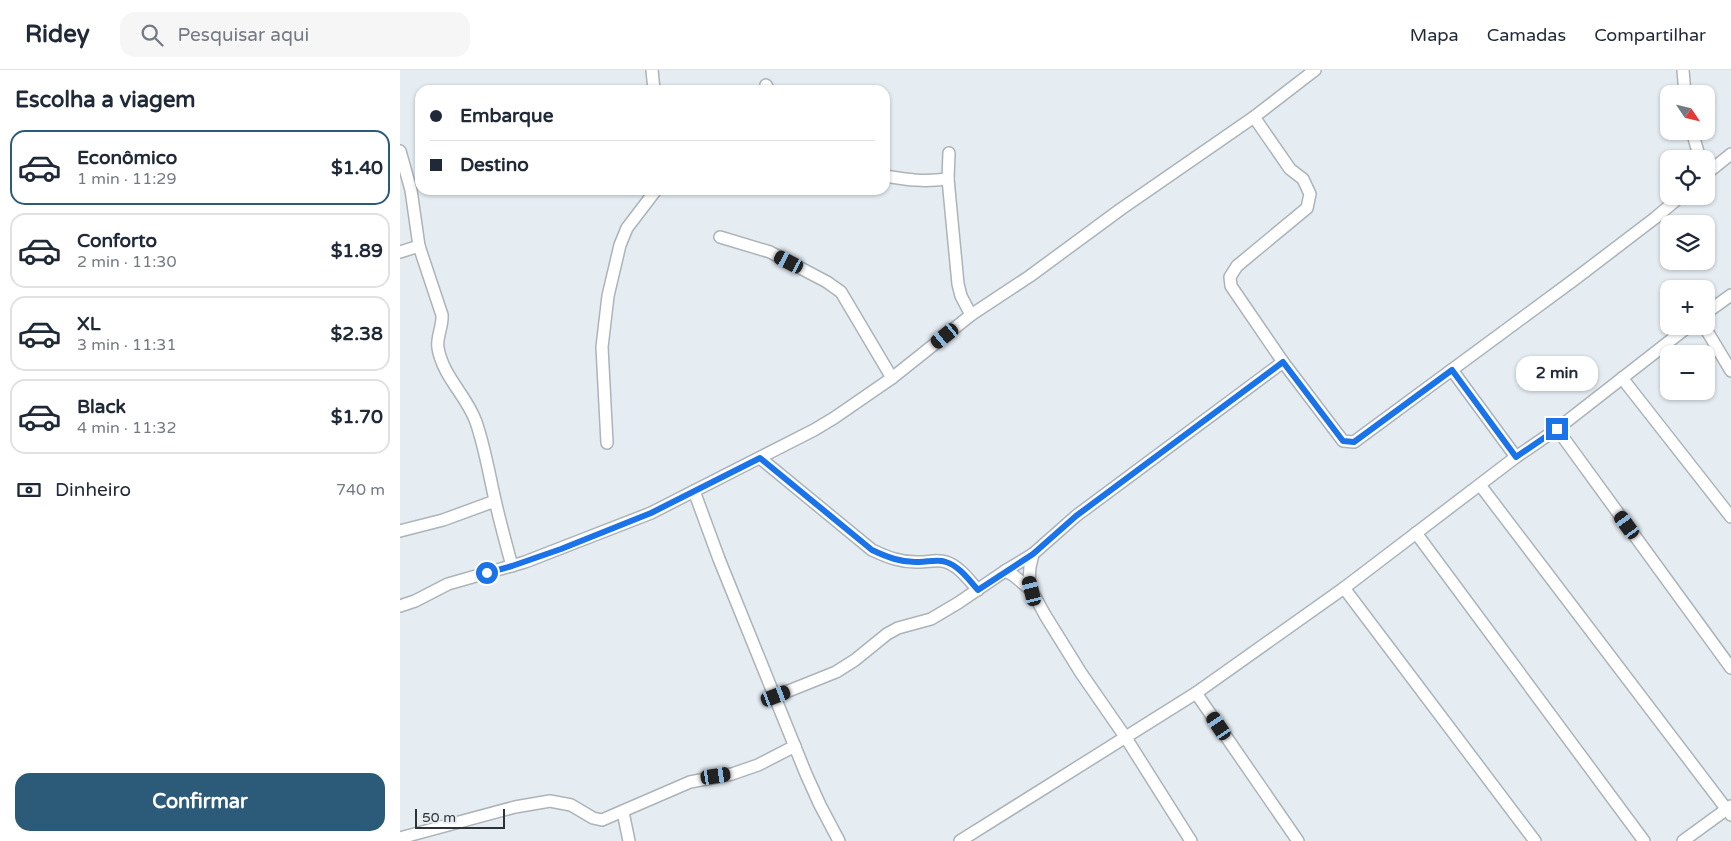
<!DOCTYPE html>
<html lang="pt">
<head>
<meta charset="utf-8">
<style>
	body { margin:0; font-family:"Varela Round",sans-serif; background:#f6f6f7; color:#1f2937; height:100vh; display:flex; flex-direction:column; font-size:19px; white-space:nowrap }
	* { box-sizing:border-box; margin:0 }
	p { font-size:16px; color:#747a83 }
	.icon { flex:none; width:28px; height:28px; fill:none; stroke:currentColor; stroke-width:2; stroke-linecap:round; stroke-linejoin:round }
	.map { position:relative; flex:1; overflow:hidden }
	.side { display:flex; flex-direction:column; background:#fff; width:400px }
	.side>* { flex:none }
	.banner { position:absolute; left:15px; top:15px; width:475px; height:110px; border-radius:15px; box-shadow:0 1px 4px #0004; display:grid; align-content:center; height:110px; padding:0 15px; background:#fff }
	.needle { width:32px; rotate:125deg }
	.buttons { position:absolute; left:1260px; top:15px; display:grid; gap:10px }
	.buttons a { display:grid; place-items:center; width:55px; height:55px; border-radius:10px; background:#fff; box-shadow:0 1px 4px #0004; font-size:25px }
	.scale { position:absolute; left:15px; bottom:12px; width:90px; box-sizing:border-box; padding-left:5px; border:2px solid #2f3234; border-top:0; font-size:14px; line-height:18px; white-space:nowrap; color:#2f3234; -webkit-text-stroke:4px #e5ecf2; paint-order:stroke }
	.end { position:absolute; width:22px; height:22px; margin:-11px; border:6px solid #1a73e8; background:#fff; box-shadow:0 0 0 2px #fff }
	.from { border-radius:50% }
	.bubble { position:absolute; height:35px; border-radius:15px; background:#fff; box-shadow:0 1px 4px #0004; font-size:16px; font-weight:800; line-height:35px; text-align:center }
	.car { position:absolute; width:15px; height:30px; margin:-15px -8px; border-radius:6px; box-shadow:0 0 4px 1px #0007; background:linear-gradient(#222 24%,#8ab4d8 0 40%,#222 0 76%,#8ab4d8 0 86%,#222 0) }
	.banner b { display:flex; align-items:center; gap:18px; height:48px; font-size:19px }
	.banner b+b { border-top:1px solid #e0e1e3 }
	.banner i { width:12px; height:12px; background:#1f2937 }
	ul { padding:0; list-style:none }
	li { display:flex; align-items:center; gap:15px; height:75px; margin:0 10px 8px; padding:0 5px; border:2px solid #e0e1e3; border-radius:15px }
	li div { flex:1 }
	li b { display:block; font-size:19px }
	li em { font-style:normal; font-weight:800 }
	li.active { border-color:#2c5b7a }
	li>.icon { width:45px; height:45px; stroke-width:1.5 }
	h2 { padding:0 15px; font-size:22px; line-height:60px }
	.pay { display:flex; align-items:center; gap:12px; height:55px; padding:0 15px; font-size:19px }
	.pay p { margin-inline-start:auto }
	.primary-button { display:flex; gap:10px; margin-top:auto; padding:10px 15px }
	.primary-button a { flex:1; height:58px; border-radius:15px; background:#2c5b7a; color:#fff; font-size:20px; font-weight:800; line-height:58px; text-align:center }
	header { display:flex; align-items:center; gap:30px; box-sizing:border-box; height:70px; padding:0 25px; background:#fff; border-bottom:1px solid #e0e1e3 }
	header strong { font-size:24px }
	nav { display:flex; gap:28px; margin-inline-start:auto; font-size:18px }
	.search { width:350px; height:45px; background:#f6f6f7; display:flex; align-items:center; gap:12px; box-sizing:border-box; padding:0 18px; border-radius:15px; color:#747a83; font-size:19px }
	main { display:flex; flex:1; min-height:0 }
	.map>svg:first-child { display:block }
</style>
</head>
<body>
<header>
<strong>Ridey</strong>
<div class="search"><svg class="icon" aria-label="search" viewBox="0 0 24 24"><circle cx="10" cy="10" r="6"/><path d="M15 15l6 6"/></svg>Pesquisar aqui</div>
<nav><a>Mapa</a><a>Camadas</a><a>Compartilhar</a></nav>
</header>
<main>
<section class="side">
<h2>Escolha a viagem</h2>
<ul>
<li class="active"><svg class="icon" aria-label="car" viewBox="0 0 24 24"><path d="M5 17H2v-5l4-1 3-4h7l3 4 3 1v5h-3M9 17h6M6 11h13"/><circle cx="7" cy="17" r="2"/><circle cx="17" cy="17" r="2"/></svg><div><b>Econômico</b><p>1 min · 11:29</p></div><em>$1.40</em></li>
<li><svg class="icon" aria-label="car" viewBox="0 0 24 24"><path d="M5 17H2v-5l4-1 3-4h7l3 4 3 1v5h-3M9 17h6M6 11h13"/><circle cx="7" cy="17" r="2"/><circle cx="17" cy="17" r="2"/></svg><div><b>Conforto</b><p>2 min · 11:30</p></div><em>$1.89</em></li>
<li><svg class="icon" aria-label="car" viewBox="0 0 24 24"><path d="M5 17H2v-5l4-1 3-4h7l3 4 3 1v5h-3M9 17h6M6 11h13"/><circle cx="7" cy="17" r="2"/><circle cx="17" cy="17" r="2"/></svg><div><b>XL</b><p>3 min · 11:31</p></div><em>$2.38</em></li>
<li><svg class="icon" aria-label="car" viewBox="0 0 24 24"><path d="M5 17H2v-5l4-1 3-4h7l3 4 3 1v5h-3M9 17h6M6 11h13"/><circle cx="7" cy="17" r="2"/><circle cx="17" cy="17" r="2"/></svg><div><b>Black</b><p>4 min · 11:32</p></div><em>$1.70</em></li>
</ul>
<div class="pay"><svg class="icon" aria-label="cash" viewBox="0 0 24 24"><path d="M3 7h18v10H3z"/><circle cx="12" cy="12" r="2"/></svg>Dinheiro<p>740 m</p></div>
<div class="primary-button"><a>Confirmar</a></div>
</section>
<div class="map">
<svg width="1331" height="771" viewBox="0 0 1331 771">
	<rect width="100%" height="100%" fill="#e5ecf2"/>
	<g fill="none" stroke-linecap="round" stroke-linejoin="round">
		<defs>
			<g id="minor">
				<path d="M252 0 254 20"/>
				<path d="M1283 0 1285 24"/>
				<path d="M366 15 369 20"/>
				<path d="M1292 61 1300 89"/>
				<path d="M0 81 11 120 19 176 42 245C43 256 36 268 38 278 43 307 67 326 76 352 85 378 89 404 95 430 100 452 106 474 112 496"/>
				<path d="M549 83 548 109 558 214 561 226 571 245"/>
				<path d="M1306 104 1331 84"/>
				<path d="M485 106C509 110 523 112 548 109"/>
				<path d="M320 167 370 182 427 212 441 222 492 308"/>
				<path d="M0 182 19 176"/>
				<path d="M1306 243 1331 225"/>
				<path d="M1304 256 1331 301"/>
				<path d="M883 292 943 371 954 372 1175 209 1255 148 1281 126"/>
				<path d="M1052 300 1116 387"/>
				<path d="M1222 308 1331 447"/>
				<path d="M1157 359 1331 598"/>
				<path d="M207 373 202 277 208 226 220 175 227 158 256 120"/>
				<path d="M360 388 472 480C487 487 502 493 520 492 528 492 538 489 546 492 559 496 569 510 578 520"/>
				<path d="M1080 415 1331 745"/>
				<path d="M294 421 319 489 406 704 420 735 439 771"/>
				<path d="M0 461 43 450 95 431"/>
				<path d="M1016 463 1244 771"/>
				<path d="M633 484 630 497 629 510 632 521 645 545 681 603 726 668 791 771"/>
				<path d="M605 501 613 505 632 521"/>
				<path d="M944 518 1135 771"/>
				<path d="M0 536 15 531 48 514 125 492 251 443 414 360 434 348 492 308 571 245 630 206 721 139 854 47 915 0"/>
				<path d="M796 623 898 771"/>
				<path d="M376 626 436 602 455 590 487 564 498 558 531 549 558 533 605 501 633 484 676 446 883 292 831 216 830 207 837 196 907 138 910 124 903 109 890 99 854 47"/>
				<path d="M223 742 229 771"/>
				<path d="M0 768 115 737 150 731 171 735 193 748 202 750 290 712 332 704 358 695 395 676"/>
				<path d="M560 771 796 623 944 518 1116 387 1157 359 1289 256"/>
				<path d="M1283 771 1331 736"/>
			</g>
		</defs>
		<use href="#minor" stroke="#acb3b9" stroke-width="14"/>
		<use href="#minor" stroke="#fff" stroke-width="11"/>
	</g>
	<g fill="none" stroke-linecap="round" stroke-linejoin="round">
		<path stroke="#1a73e8" stroke-width="6" d="M87 503 112 496 161 479 251 443 360 388 472 480C487 487 502 493 519 492 528 492 538 489 546 492 559 496 569 510 578 520L633 484 676 446 883 292 943 371 954 372 1052 300 1116 387 1157 359"/>
	</g>
</svg>
<div class="buttons">
<a><svg class="needle" viewBox="-14 -14 28 28"><path d="M0-13l5 13h-10z" fill="#e53935"/><path d="M0 13l5-13h-10z" fill="#747a83"/></svg></a>
<a><svg class="icon" aria-label="locate" viewBox="0 0 24 24"><circle cx="12" cy="12" r="6"/><path d="M12 2v4M12 18v4M2 12h4M18 12h4"/></svg></a>
<a><svg class="icon" aria-label="layers" viewBox="0 0 24 24"><path d="M12 4l9 5-9 5-9-5zM3 14l9 5 9-5"/></svg></a>
<a>+</a>
<a>−</a>
</div>
<div class="scale">50 m</div>
<i class="end from" style="left:87px;top:503px"></i>
<i class="end" style="left:1157px;top:359px"></i>
<div class="bubble" style="left:1116px;top:286px;width:82px">2 min</div>
<i class="car" style="left:389px;top:192px;rotate:297deg"></i>
<i class="car" style="left:545px;top:266px;rotate:231deg"></i>
<i class="car" style="left:1227px;top:455px;rotate:324deg"></i>
<i class="car" style="left:632px;top:521px;rotate:346deg"></i>
<i class="car" style="left:376px;top:626px;rotate:69deg"></i>
<i class="car" style="left:819px;top:656px;rotate:326deg"></i>
<i class="car" style="left:316px;top:706px;rotate:81deg"></i>
<div class="banner">
<b><i class="from"></i>Embarque</b>
<b><i></i>Destino</b>
</div>
</div>
</main>
</body>
</html>
